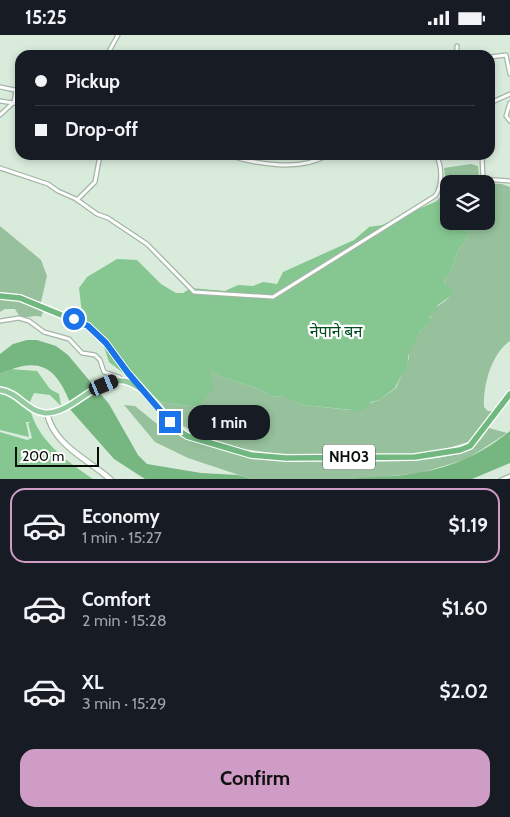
<!DOCTYPE html>
<html lang="en">
<head>
<meta charset="utf-8">
<style>
	body { margin:0; font-family:Cabin,"Noto Sans Devanagari",sans-serif; background:#242831; color:#f1f3f6; height:100vh; display:flex; flex-direction:column; font-size:19px; white-space:nowrap }
	* { box-sizing:border-box; margin:0 }
	p { font-size:16px; color:#9ea1a6 }
	.icon { flex:none; width:28px; height:28px; fill:none; stroke:currentColor; stroke-width:2; stroke-linecap:round; stroke-linejoin:round }
	.map { position:relative; height:444px; overflow:hidden }
	.sheet { display:flex; flex-direction:column; background:#171b24; flex:1 }
	.sheet>* { flex:none }
	.guide { position:absolute; left:15px; top:15px; width:480px; height:110px; border-radius:15px; box-shadow:0 2px 8px #0003; display:grid; align-content:center; height:110px; padding:0 20px; background:#171b24 }
	.controls { position:absolute; left:440px; top:140px; display:grid; gap:10px }
	.controls a { display:grid; place-items:center; width:55px; height:55px; border-radius:10px; background:#171b24; box-shadow:0 2px 8px #0003; font-size:25px }
	.scale { position:absolute; left:15px; bottom:12px; width:84px; box-sizing:border-box; padding-left:5px; border:2px solid #080e08; border-top:0; font-size:14px; line-height:18px; white-space:nowrap; color:#080e08; -webkit-text-stroke:4px #fff; paint-order:stroke }
	.end { position:absolute; width:22px; height:22px; margin:-11px; border:6px solid #1a73e8; background:#fff; box-shadow:0 0 0 2px #fff }
	.from { border-radius:50% }
	.bubble { position:absolute; height:35px; border-radius:15px; background:#171b24; box-shadow:0 2px 8px #0003; font-size:16px; font-weight:800; line-height:35px; text-align:center }
	.car { position:absolute; width:15px; height:30px; margin:-15px -8px; border-radius:6px; box-shadow:0 0 4px 1px #0007; background:linear-gradient(#222 24%,#8ab4d8 0 40%,#222 0 76%,#8ab4d8 0 86%,#222 0) }
	.guide b { display:flex; align-items:center; gap:18px; height:48px; font-size:19px }
	.guide b+b { border-top:1px solid #363941 }
	.guide i { width:12px; height:12px; background:#f1f3f6 }
	ul { padding:9px 0 0; list-style:none }
	li { display:flex; align-items:center; gap:15px; height:75px; margin:0 10px 8px; padding:0 10px; border:2px solid transparent; border-radius:15px }
	li div { flex:1 }
	li b { display:block; font-size:19px }
	li em { font-style:normal; font-weight:800 }
	li.current { border-color:#cf9cc6 }
	li>.icon { width:45px; height:45px; stroke-width:1.5 }
	.action { display:flex; gap:10px; margin-top:auto; padding:10px 20px }
	.action a { flex:1; height:58px; border-radius:15px; background:#cf9cc6; color:#111; font-size:20px; font-weight:800; line-height:58px; text-align:center }
	.status { display:flex; justify-content:space-between; align-items:center; height:35px; padding:0 25px; background:#171b24; direction:ltr }
	.status svg { height:14px; fill:currentColor }
	.map>svg:first-child { display:block }
</style>
</head>
<body>
<div class="status"><b>15:25</b><svg viewBox="0 0 49 12"><path d="M0 12V9h3v3zM5 12V6h3v6zM10 12V3h3v9zM15 12V0h3v12zM26 1h20v11H26zM47 4h2v5h-2z"/></svg></div>
<div class="map">
<svg width="510" height="445" viewBox="0 0 510 445">
	<rect width="100%" height="100%" fill="#d9ecdc"/>
	<g fill="#96c19c">
		<path d="M471 129 478 131 479 141 484 148 502 149 510 152V306C491 319 483 351 484 372L488 376H495L468 407 445 414 416 419H279L243 414 200 400 183 391 169 379 160 367 198 372 210 332 218 341 257 353 271 361 285 362 304 370 350 375 379 365 396 353 409 323V311L419 297 425 293 426 288 430 287C430 270 447 269 452 258L444 249 445 243 450 239 458 216 468 201V186H486V149H449V167L437 166 446 154 444 133Z"/>
		<path d="M0 191 41 225 47 241 41 267 0 259Z"/>
		<path d="M0 264 21 265 43 277 41 282C33 279 29 284 20 282L15 274H5L0 277Z"/>
		<path d="M124 370 135 371 162 393 169 392 168 387 187 404 251 423 272 425C321 423 432 435 471 413 478 409 484 400 489 393L507 398 467 424 420 438 353 445 251 444 188 423 155 407Z"/>
	</g>
	<g fill="#86c791">
		<path d="M437 166 449 167V186H468V201L458 216 450 239 445 243 444 249 452 253V260L438 270 435 278 430 281V289L426 288 425 293 419 297 416 308 410 312 406 336 401 341 395 353 379 365 371 367 362 376 304 370 284 362 271 361 257 353 218 341 210 333 214 354 197 372 160 367 145 352 132 345 109 327 103 309 82 279 79 253 87 242 117 224 137 225 161 249 176 258H183L191 253 225 256 238 250 253 251 263 247 277 249 283 237 354 205 369 192 382 190Z"/>
		<path d="M10 334 37 336 50 354 59 359 61 371 50 360 34 358 30 367 0 351V339Z"/>
		<path d="M0 357 30 372C35 404 68 427 93 444H0V397L27 405 32 403 28 388 31 387H26L29 402 0 395Z"/>
	</g>
	<g fill="#76b681">
		<path d="M27 305H37L56 311 68 320 109 369 138 420 147 429 201 438 238 440 251 444H145L114 424 68 372 71 370C56 331 39 321 0 339V319L13 309Z"/>
		<path d="M510 396V428L472 444H353C367 442 381 442 395 441 442 436 474 425 510 396Z"/>
	</g>
	<g fill="none" stroke-linecap="round" stroke-linejoin="round">
		<defs>
			<g id="minor">
				<path d="M107 20 118 0"/>
				<path d="M449 20 457 16V11"/>
				<path d="M490 22 506 20 510 39"/>
				<path d="M0 52 20 56"/>
				<path d="M0 66 20 69"/>
				<path d="M490 68 510 59"/>
				<path d="M510 68 506 81 510 86"/>
				<path d="M0 80 14 67 16 55"/>
				<path d="M228 120C255 129 301 137 327 120"/>
				<path d="M482 120 483 144 510 146"/>
				<path d="M0 133 48 149 58 156 76 164 97 179 108 183 147 209 194 257 273 262 435 161C443 151 442 130 436 120"/>
				<path d="M77 165 95 147 100 120"/>
				<path d="M0 286 19 283 29 286 44 297 69 304 82 318 95 320 100 325 104 337 119 342 123 346"/>
				<path d="M501 445 510 441"/>
			</g>
			<path id="secondary" d="M47 378C54 411 88 424 111 445"/>
			<path id="primary" d="M0 355C18 357 28 377 45 378 73 379 95 342 124 346 130 347 136 351 141 354"/>
			<path id="trunk" d="M0 261 20 263 88 291 106 308 128 338 177 394 187 401 251 420 286 423 415 422 460 415 470 411 510 359"/>
		</defs>
		<use href="#minor" stroke="#a4b6a6" stroke-width="5.5"/>
		<use href="#secondary" stroke="#a4b6a6" stroke-width="7"/>
		<use href="#primary" stroke="#fff" stroke-width="8"/>
		<use href="#trunk" stroke="#fff" stroke-width="8"/>
		<use href="#minor" stroke="#fff" stroke-width="3"/>
		<use href="#secondary" stroke="#fff" stroke-width="4.5"/>
		<use href="#primary" stroke="#94caa0" stroke-width="5"/>
		<use href="#trunk" stroke="#70b880" stroke-width="5.5"/>
	</g>
	<g fill="none" stroke-linecap="round" stroke-linejoin="round">
		<path stroke="#1a73e8" stroke-width="6" d="M74 284 88 291 106 308 128 338 170 387"/>
	</g>
	<g text-anchor="middle" stroke-width="4.5" stroke-linejoin="round" paint-order="stroke">
		<rect fill="#fff" stroke="#525652" stroke-width="1" x="323" y="409.5" width="52" height="25" rx="4"/>
		<g font-size="15" font-weight="bold" fill="#080e08">
			<text x="349" y="427">NH03</text>
		</g>
		<g font-size="16" fill="#004b1a" stroke="#fff">
			<text x="336" y="302">नेपाने बन</text>
		</g>
	</g>
</svg>
<div class="controls">
<a><svg class="icon" aria-label="layers" viewBox="0 0 24 24"><path d="M12 4l9 5-9 5-9-5zM3 14l9 5 9-5"/></svg></a>
</div>
<div class="scale">200 m</div>
<i class="end from" style="left:74px;top:284px"></i>
<i class="end" style="left:170px;top:387px"></i>
<div class="bubble" style="left:188px;top:370px;width:82px">1 min</div>
<i class="car" style="left:104px;top:350px;rotate:68deg"></i>
<div class="guide">
<b><i class="from"></i>Pickup</b>
<b><i></i>Drop-off</b>
</div>
</div>
<section class="sheet">
<ul>
<li class="current"><svg class="icon" aria-label="car" viewBox="0 0 24 24"><path d="M5 17H2v-5l4-1 3-4h7l3 4 3 1v5h-3M9 17h6M6 11h13"/><circle cx="7" cy="17" r="2"/><circle cx="17" cy="17" r="2"/></svg><div><b>Economy</b><p>1 min · 15:27</p></div><em>$1.19</em></li>
<li><svg class="icon" aria-label="car" viewBox="0 0 24 24"><path d="M5 17H2v-5l4-1 3-4h7l3 4 3 1v5h-3M9 17h6M6 11h13"/><circle cx="7" cy="17" r="2"/><circle cx="17" cy="17" r="2"/></svg><div><b>Comfort</b><p>2 min · 15:28</p></div><em>$1.60</em></li>
<li><svg class="icon" aria-label="car" viewBox="0 0 24 24"><path d="M5 17H2v-5l4-1 3-4h7l3 4 3 1v5h-3M9 17h6M6 11h13"/><circle cx="7" cy="17" r="2"/><circle cx="17" cy="17" r="2"/></svg><div><b>XL</b><p>3 min · 15:29</p></div><em>$2.02</em></li>
</ul>
<div class="action"><a>Confirm</a></div>
</section>
</body>
</html>
